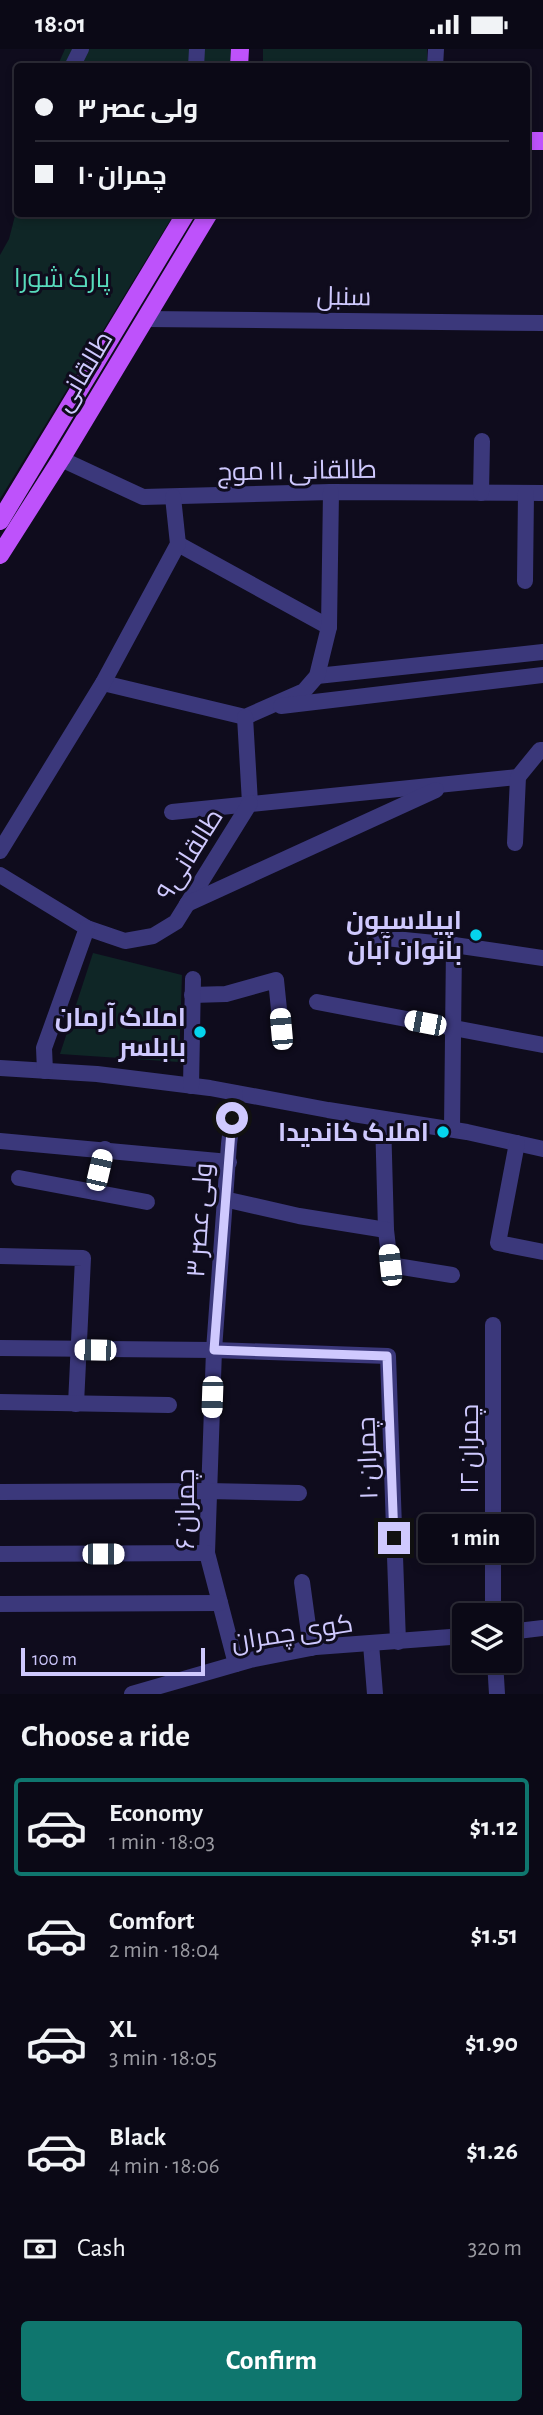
<!DOCTYPE html>
<html lang="en">
<head>
<meta charset="utf-8">
<style>
	body { margin:0; font-family:"Alegreya Sans",Cairo,sans-serif; background:#191723; color:#f1f3f6; height:100vh; display:flex; flex-direction:column; font-size:26px; white-space:nowrap }
	* { box-sizing:border-box; margin:0 }
	p { font-size:23px; color:#9a9aa1 }
	.icon { flex:none; width:38px; height:38px; fill:none; stroke:currentColor; stroke-width:2; stroke-linecap:round; stroke-linejoin:round }
	.map { position:relative; height:1645px; overflow:hidden }
	.side { display:flex; flex-direction:column; background:#0b0916; flex:1 }
	.side>* { flex:none }
	.guide { position:absolute; left:14px; top:14px; width:516px; height:154px; border-radius:7px; box-shadow:0 4px 10px #0003,0 0 0 2px #2b2a35; display:grid; align-content:center; height:154px; padding:0 21px; background:#0b0916 }
	.buttons { position:absolute; left:452px; top:1554px; display:grid; gap:14px }
	.buttons a { display:grid; place-items:center; width:70px; height:70px; border-radius:7px; background:#0b0916; box-shadow:0 4px 10px #0003,0 0 0 2px #2b2a35; font-size:35px }
	.scale { position:absolute; left:21px; bottom:18px; width:184px; box-sizing:border-box; padding-left:7px; border:4px solid #cfc9fe; border-top:0; font-size:19px; line-height:24px; white-space:nowrap; color:#cfc9fe; -webkit-text-stroke:5px #0f0c1d; paint-order:stroke }
	.end { position:absolute; width:32px; height:32px; margin:-16px; border:9px solid #cfc9fe; background:#111; box-shadow:0 0 0 4px #111 }
	.from { border-radius:50% }
	.bubble { position:absolute; height:49px; border-radius:7px; background:#0b0916; box-shadow:0 4px 10px #0003,0 0 0 2px #2b2a35; font-size:23px; font-weight:600; line-height:49px; text-align:center }
	.car { position:absolute; width:21px; height:42px; margin:-21px -10px; border-radius:9px; box-shadow:0 0 5px 2px #0007; background:linear-gradient(#fff 24%,#345 0 40%,#fff 0 76%,#345 0 86%,#fff 0) }
	.guide b { display:flex; align-items:center; gap:24px; height:66px; font-size:26px }
	.guide b+b { border-top:2px solid #2b2a35 }
	.guide i { width:18px; height:18px; background:#f1f3f6 }
	ul { padding:0; list-style:none }
	li { display:flex; align-items:center; gap:21px; height:98px; margin:0 14px 10px; padding:0 7px; border:4px solid transparent; border-radius:7px }
	li div { flex:1 }
	li b { display:block; font-size:26px }
	li em { font-style:normal; font-weight:600 }
	li.selected { border-color:#0f766e }
	li>.icon { width:63px; height:63px; stroke-width:1.5 }
	h2 { padding:0 21px; font-size:32px; line-height:84px }
	.pay { display:flex; align-items:center; gap:18px; height:77px; padding:0 21px; font-size:26px }
	.pay p { margin-inline-start:auto }
	.button { display:flex; gap:14px; margin-top:auto; padding:14px 21px }
	.button a { flex:1; height:80px; border-radius:7px; background:#0f766e; color:#fff; font-size:28px; font-weight:600; line-height:80px; text-align:center }
	.status { display:flex; justify-content:space-between; align-items:center; height:49px; padding:0 35px; background:#0b0916; direction:ltr }
	.status svg { height:19px; fill:currentColor }
	.map>svg:first-child { display:block }
</style>
</head>
<body>
<div class="status"><b>18:01</b><svg viewBox="0 0 49 12"><path d="M0 12V9h3v3zM5 12V6h3v6zM10 12V3h3v9zM15 12V0h3v12zM26 1h20v11H26zM47 4h2v5h-2z"/></svg></div>
<div class="map">
<svg width="543" height="1645" viewBox="0 0 543 1645">
	<rect width="100%" height="100%" fill="#0f0c1d"/>
	<g fill="#0f2626">
		<path d="M65 0H236V17L57 18Z"/>
		<rect x="263" y="0" width="164" height="17"/>
		<path d="M17 159 18 164 174 165 0 450V206L9 190Z"/>
		<path d="M93 904 182 926 179 1013 60 1005Z"/>
	</g>
	<g fill="none" stroke-linecap="round" stroke-linejoin="round">
		<g stroke="#3b387b" stroke-width="16">
			<path d="M72 18 81 0"/>
			<path d="M196 18 197 0"/>
			<path d="M435 18 436 0"/>
			<path d="M145 270 543 274"/>
			<path d="M61 410 143 448 331 443 543 444"/>
			<path d="M481 444 482 392"/>
			<path d="M178 495 329 578"/>
			<path d="M525 532 526 444"/>
			<path d="M317 627 543 603"/>
			<path d="M103 634 245 668 304 642 317 627 329 578 331 443"/>
			<path d="M281 657 543 626"/>
			<path d="M245 668 250 754"/>
			<path d="M172 763 518 728"/>
			<path d="M515 794 518 728 540 701H543"/>
			<path d="M0 802 103 634 178 495 173 448"/>
			<path d="M0 826 87 879 125 892 153 887 176 873 250 754"/>
			<path d="M187 855 436 741"/>
			<path d="M375 888 454 896 543 909"/>
			<path d="M192 946 226 945 276 931 281 980"/>
			<path d="M317 953 543 996"/>
			<path d="M0 1019 97 1025 210 1039 328 1061 467 1083 543 1100"/>
			<path d="M45 1022 44 999 87 879"/>
			<path d="M191 1037 193 930"/>
			<path d="M235 1044 229 1095 214 1301 207 1504 236 1615"/>
			<path d="M383 1070 386 1181 390 1216 452 1226"/>
			<path d="M452 1080 454 896"/>
			<path d="M0 1092 229 1113"/>
			<path d="M517 1094 498 1194 543 1203"/>
			<path d="M19 1129 147 1153"/>
			<path d="M94 1143 105 1100"/>
			<path d="M224 1150 299 1167 386 1181"/>
			<path d="M0 1207 83 1209 76 1355"/>
			<path d="M0 1299 214 1301 388 1307 398 1593"/>
			<path d="M0 1353 169 1356"/>
			<path d="M0 1443 208 1442 299 1444"/>
			<path d="M0 1505 207 1504"/>
			<path d="M302 1533 311 1599"/>
			<path d="M0 1555 220 1554"/>
			<path d="M493 1566V1276"/>
			<path d="M509 1583 543 1579"/>
			<path d="M371 1595 375 1645"/>
			<path d="M495 1612 497 1645"/>
			<path d="M132 1645 250 1611 316 1598 464 1587"/>
		</g>
		<g stroke="#be52fb" stroke-width="18">
			<path d="M239 18 240 0"/>
			<path d="M527 92H543"/>
			<path d="M0 472 186 164"/>
			<path d="M0 506 61 410 209 164"/>
		</g>
	</g>
	<g fill="none" stroke-linecap="round" stroke-linejoin="round">
		<path stroke="#cfc9fe" stroke-width="9" d="M232 1069 214 1301 387 1307 394 1489"/>
	</g>
	<g fill="#05d4ed" stroke="#0f0c1d" stroke-width="2.5">
		<circle cx="476" cy="886" r="7"/>
		<circle cx="200" cy="983" r="7"/>
		<circle cx="443" cy="1083" r="7"/>
	</g>
	<g text-anchor="middle" stroke-width="6" stroke-linejoin="round" paint-order="stroke">
		<g font-size="26" fill="#58dbbc" stroke="#0f0c1d">
			<text x="62" y="238">پارک شورا</text>
		</g>
		<g font-size="26" fill="#cfc9fe" stroke="#0f0c1d">
			<text transform="translate(344 247) rotate(1)" y="9">سنبل</text>
			<text transform="translate(83 322) rotate(-59)" y="9">طالقانی</text>
			<text transform="translate(297 421) rotate(-1)" y="9">طالقانی ۱۱ موج</text>
			<text transform="translate(189 805) rotate(-58)" y="9">طالقانی۹</text>
			<text transform="translate(199 1171) rotate(-86)" y="9">ولی عصر ۳</text>
			<text transform="translate(469 1400) rotate(-90)" y="9">چمران ۱۲</text>
			<text transform="translate(367 1409) rotate(-92)" y="9">چمران ۱۰</text>
			<text transform="translate(185 1460) rotate(-90)" y="9">چمران ۶</text>
			<text transform="translate(292 1583) rotate(-9)" y="9">کوی چمران</text>
		</g>
		<g font-size="26" font-weight="bold" fill="#cfc9fe" stroke="#0f0c1d" text-anchor="end">
			<text x="462" y="880">اپیلاسیون<tspan x="462" dy="30">بانوان آبان</tspan></text>
			<text x="186" y="977">املاک آرمان<tspan x="186" dy="30">بابلسر</tspan></text>
			<text x="429" y="1092">املاک کاندیدا</text>
		</g>
	</g>
</svg>
<div class="buttons">
<a><svg class="icon" aria-label="layers" viewBox="0 0 24 24"><path d="M12 4l9 5-9 5-9-5zM3 14l9 5 9-5"/></svg></a>
</div>
<div class="scale">100 m</div>
<i class="end from" style="left:232px;top:1069px"></i>
<i class="end" style="left:394px;top:1489px"></i>
<div class="bubble" style="left:418px;top:1465px;width:116px">1 min</div>
<i class="car" style="left:425px;top:974px;rotate:281deg"></i>
<i class="car" style="left:281px;top:980px;rotate:355deg"></i>
<i class="car" style="left:99px;top:1121px;rotate:13deg"></i>
<i class="car" style="left:390px;top:1216px;rotate:354deg"></i>
<i class="car" style="left:95px;top:1301px;rotate:271deg"></i>
<i class="car" style="left:212px;top:1348px;rotate:182deg"></i>
<i class="car" style="left:103px;top:1505px;rotate:90deg"></i>
<div class="guide">
<b><i class="from"></i>ولی عصر ۳</b>
<b><i></i>چمران ۱۰</b>
</div>
</div>
<section class="side">
<h2>Choose a ride</h2>
<ul>
<li class="selected"><svg class="icon" aria-label="car" viewBox="0 0 24 24"><path d="M5 17H2v-5l4-1 3-4h7l3 4 3 1v5h-3M9 17h6M6 11h13"/><circle cx="7" cy="17" r="2"/><circle cx="17" cy="17" r="2"/></svg><div><b>Economy</b><p>1 min · 18:03</p></div><em>$1.12</em></li>
<li><svg class="icon" aria-label="car" viewBox="0 0 24 24"><path d="M5 17H2v-5l4-1 3-4h7l3 4 3 1v5h-3M9 17h6M6 11h13"/><circle cx="7" cy="17" r="2"/><circle cx="17" cy="17" r="2"/></svg><div><b>Comfort</b><p>2 min · 18:04</p></div><em>$1.51</em></li>
<li><svg class="icon" aria-label="car" viewBox="0 0 24 24"><path d="M5 17H2v-5l4-1 3-4h7l3 4 3 1v5h-3M9 17h6M6 11h13"/><circle cx="7" cy="17" r="2"/><circle cx="17" cy="17" r="2"/></svg><div><b>XL</b><p>3 min · 18:05</p></div><em>$1.90</em></li>
<li><svg class="icon" aria-label="car" viewBox="0 0 24 24"><path d="M5 17H2v-5l4-1 3-4h7l3 4 3 1v5h-3M9 17h6M6 11h13"/><circle cx="7" cy="17" r="2"/><circle cx="17" cy="17" r="2"/></svg><div><b>Black</b><p>4 min · 18:06</p></div><em>$1.26</em></li>
</ul>
<div class="pay"><svg class="icon" aria-label="cash" viewBox="0 0 24 24"><path d="M3 7h18v10H3z"/><circle cx="12" cy="12" r="2"/></svg>Cash<p>320 m</p></div>
<div class="button"><a>Confirm</a></div>
</section>
</body>
</html>
